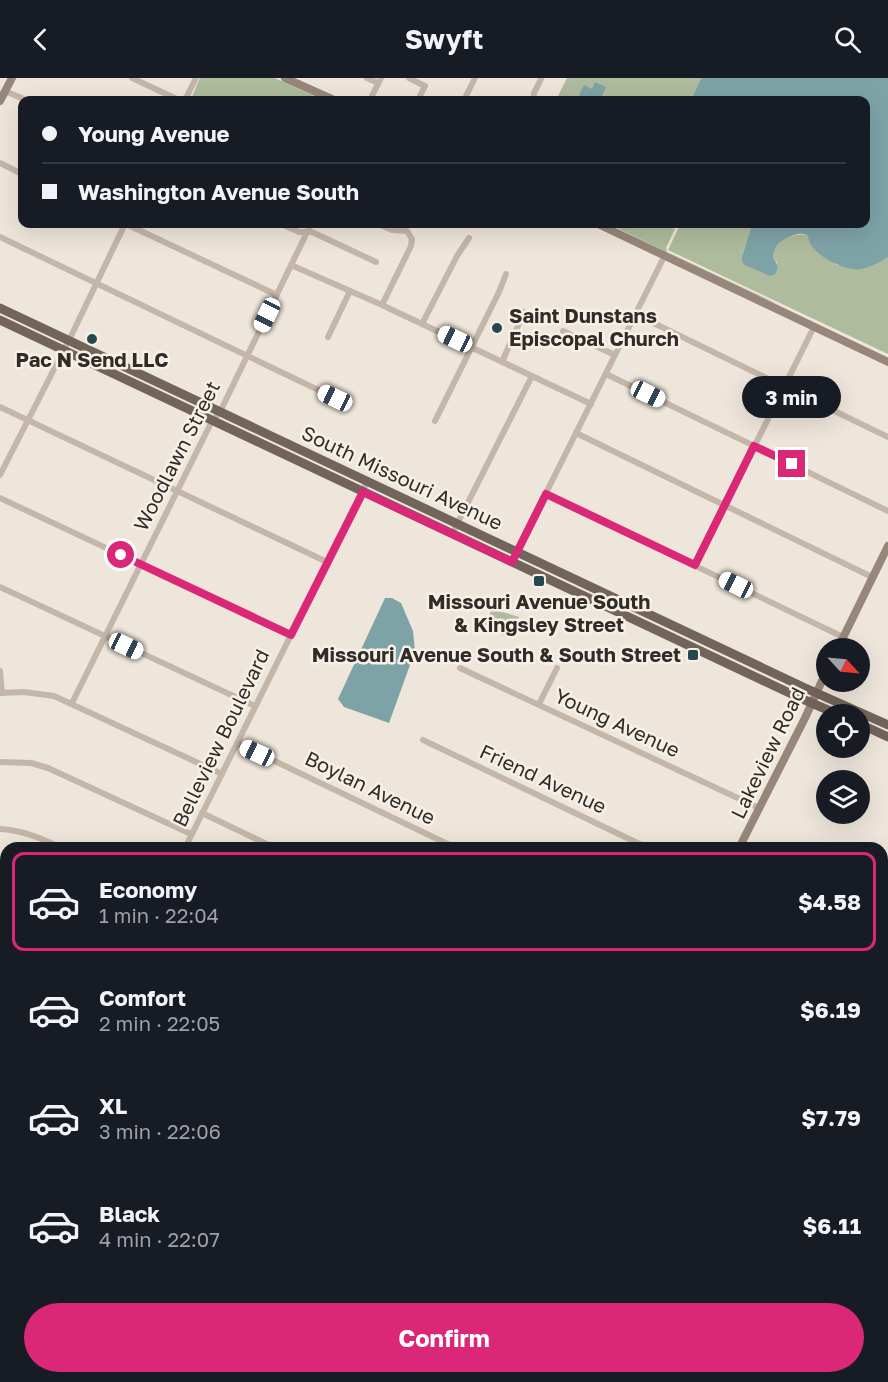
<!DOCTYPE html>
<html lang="en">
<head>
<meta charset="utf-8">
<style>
	body { margin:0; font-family:"Golos Text",sans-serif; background:#20242c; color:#f1f3f6; height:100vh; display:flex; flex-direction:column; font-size:22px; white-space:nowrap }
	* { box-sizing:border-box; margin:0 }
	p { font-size:20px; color:#9ea1a6 }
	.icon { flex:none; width:33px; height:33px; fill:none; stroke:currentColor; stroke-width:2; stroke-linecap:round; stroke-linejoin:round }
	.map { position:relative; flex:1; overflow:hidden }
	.sheet { position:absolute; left:0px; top:764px; width:888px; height:542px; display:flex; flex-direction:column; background:#171b24; border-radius:18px 18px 0 0; box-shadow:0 6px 24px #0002 }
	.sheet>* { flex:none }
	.guide { position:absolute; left:18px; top:18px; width:852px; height:132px; border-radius:12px; box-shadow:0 6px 24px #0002; display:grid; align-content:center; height:132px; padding:0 24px; background:#171b24 }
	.needle { width:39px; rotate:116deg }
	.tools { position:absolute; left:816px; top:560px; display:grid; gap:12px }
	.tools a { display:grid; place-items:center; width:54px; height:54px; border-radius:50%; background:#171b24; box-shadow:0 6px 24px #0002; font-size:30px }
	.end { position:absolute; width:27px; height:27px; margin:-14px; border:8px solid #db2777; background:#fff; box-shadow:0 0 0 3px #fff }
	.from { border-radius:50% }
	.bubble { position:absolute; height:42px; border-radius:21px; background:#171b24; box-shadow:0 6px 24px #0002; font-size:20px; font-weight:700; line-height:42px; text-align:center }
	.car { position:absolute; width:18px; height:36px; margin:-18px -9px; border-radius:8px; box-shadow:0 0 4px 2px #0007; background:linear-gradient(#fff 24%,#345 0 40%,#fff 0 76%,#345 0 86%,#fff 0) }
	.guide b { display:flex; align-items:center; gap:21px; height:57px; font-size:22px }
	.guide b+b { border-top:2px solid #363941 }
	.guide i { width:15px; height:15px; background:#f1f3f6 }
	ul { padding:10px 0 0; list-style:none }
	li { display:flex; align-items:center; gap:18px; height:99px; margin:0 12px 9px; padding:0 12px; border:3px solid transparent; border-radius:12px }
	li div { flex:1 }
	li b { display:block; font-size:22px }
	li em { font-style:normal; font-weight:700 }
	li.current { border-color:#db2777 }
	li>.icon { width:54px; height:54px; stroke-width:1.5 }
	.action { display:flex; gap:12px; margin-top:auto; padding:12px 24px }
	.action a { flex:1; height:69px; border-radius:36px; background:#db2777; color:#fff; font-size:24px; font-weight:700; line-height:69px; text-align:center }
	header { display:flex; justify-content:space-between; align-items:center; height:78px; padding:0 24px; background:#171b24; font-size:27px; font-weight:700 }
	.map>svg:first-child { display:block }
</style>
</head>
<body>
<header><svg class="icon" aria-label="back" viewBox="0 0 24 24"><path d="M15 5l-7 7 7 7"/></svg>Swyft<svg class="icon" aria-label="search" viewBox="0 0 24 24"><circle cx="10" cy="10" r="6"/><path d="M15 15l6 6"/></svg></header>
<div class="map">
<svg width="888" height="1304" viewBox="0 0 888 1304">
	<rect width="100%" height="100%" fill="#eee6db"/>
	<g fill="#afbb9d">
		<path d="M200 0H275L323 22H192L191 21Z"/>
		<path d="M567 0H701L691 22H556Z"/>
		<path d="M609 146 616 148 620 146H661L675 151 666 170 667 174 780 227 744 212Z"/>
		<path d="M689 146H752L742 179V184L777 194V184L773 179C774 174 774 168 779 165 786 158 800 154 808 158L811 166 816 172 837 187 869 189 888 179V276L668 172 679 149 686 148Z"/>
		<path d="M492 531 519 539 510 559 482 551Z"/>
	</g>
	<g fill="#7ea3a7">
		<path d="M701 0H888V179C880 184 871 189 862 191 847 194 819 180 811 167 810 165 808 160 808 158 806 157 805 156 803 156 797 154 783 161 779 165 775 168 774 174 773 179 777 185 780 191 774 197L770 198 745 187 742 184V179L752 146H866V22H691Z"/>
		<path d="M595 4 606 9 600 22H590L579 17 584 7 592 11Z"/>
		<path d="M385 520H392L401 525 413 553 415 573 389 645 344 629 338 621Z"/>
	</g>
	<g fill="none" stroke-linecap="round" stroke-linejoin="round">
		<g stroke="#7ea3a7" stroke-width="1.5">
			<path d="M0 785 6 786"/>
			<path d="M688 1299 698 1304"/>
			<path d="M884 1304 888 1302"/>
		</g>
		<g stroke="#c4b7a9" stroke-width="6">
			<path d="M132 0 179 22"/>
			<path d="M367 0 378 5"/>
			<path d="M409 0 425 8 418 22"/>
			<path d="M5 13 26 22"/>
			<path d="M185 22 196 0"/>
			<path d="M370 22 381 0"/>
			<path d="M464 22 475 0"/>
			<path d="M533 22 534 15 541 1"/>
			<path d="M0 85 22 96"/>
			<path d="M126 146 277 217"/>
			<path d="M281 146 299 154H312L376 184"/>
			<path d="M378 146 392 152 407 153 412 161 411 168 382 227"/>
			<path d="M0 159 335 320"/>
			<path d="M291 187 382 227 591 326"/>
			<path d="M635 236 888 359"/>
			<path d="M422 246 457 178 469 160"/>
			<path d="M563 253 615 277"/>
			<path d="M328 259 350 213"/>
			<path d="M502 284 524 234"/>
			<path d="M606 296 888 433"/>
			<path d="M0 329 327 484"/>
			<path d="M435 343 499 214 506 196"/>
			<path d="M576 355 872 499"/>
			<path d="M0 397 73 254 125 146"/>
			<path d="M546 416 843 559"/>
			<path d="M0 420 291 557"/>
			<path d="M452 456 532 298"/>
			<path d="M515 477 665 177"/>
			<path d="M695 487 814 249"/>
			<path d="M0 509 255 628"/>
			<path d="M460 590 759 730"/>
			<path d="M0 593 2 615"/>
			<path d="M0 615 24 614 54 618 222 696"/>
			<path d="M72 625 212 343 220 334 311 146"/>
			<path d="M539 626 557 590"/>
			<path d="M423 662 648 770"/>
			<path d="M237 665 456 770"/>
			<path d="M0 684 31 685 48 690 191 756"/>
			<path d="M202 735 275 770"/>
			<path d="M0 751C22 752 42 760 61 770"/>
			<path d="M185 770 367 404"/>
			<path d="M0 825 6 826"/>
			<path d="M882 837 888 840"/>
			<path d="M882 860 888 850"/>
			<path d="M0 892 6 856"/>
			<path d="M882 925 888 928"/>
			<path d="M0 967 6 970"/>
			<path d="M882 1020 888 1023"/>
			<path d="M0 1057 6 1045"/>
			<path d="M882 1083 888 1071"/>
			<path d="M882 1193 888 1196"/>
			<path d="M0 1199 6 1187"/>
			<path d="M882 1232 888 1219"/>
			<path d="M515 1299 525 1304"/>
			<path d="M672 1299 682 1304"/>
			<path d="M704 1299 715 1304"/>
			<path d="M18 1304 21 1299"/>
			<path d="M89 1304 91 1299"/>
			<path d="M160 1304 162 1299"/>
			<path d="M243 1304 246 1299"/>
			<path d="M355 1304 357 1299"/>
			<path d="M553 1304 555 1299"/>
			<path d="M772 1304 774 1299"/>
			<path d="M847 1304 849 1299"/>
		</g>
		<g stroke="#97877b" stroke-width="8">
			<path d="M285 0 334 22"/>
			<path d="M0 23 12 0"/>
			<path d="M598 146 888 284"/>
			<path d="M838 570 888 468"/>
			<path d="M739 770 805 640 826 594"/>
			<path d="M474 1304 476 1299"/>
		</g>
		<g stroke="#72645b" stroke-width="9">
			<path d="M0 230 803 609 888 647"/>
			<path d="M0 242 798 619 837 636"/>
			<path d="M860 646 888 659"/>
		</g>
	</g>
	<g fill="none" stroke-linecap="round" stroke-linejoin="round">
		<path stroke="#db2777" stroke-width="8" d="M121 477 291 557 363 414 512 484 546 416 695 487 754 368 792 386"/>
	</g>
	<g fill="#23494e" stroke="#f6f0e7" stroke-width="2">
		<circle cx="497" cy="250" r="6"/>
		<circle cx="92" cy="261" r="6"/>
		<rect x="533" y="497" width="12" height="12" rx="3"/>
		<rect x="687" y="571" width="12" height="12" rx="3"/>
	</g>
	<g text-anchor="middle" stroke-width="5" stroke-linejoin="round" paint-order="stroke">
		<g font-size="20" font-weight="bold" fill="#322c28" stroke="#f6f0e7">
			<text x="509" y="245" text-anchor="start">Saint Dunstans<tspan x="509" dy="23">Episcopal Church</tspan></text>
			<text x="92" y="289">Pac N Send LLC</text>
			<text x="539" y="531">Missouri Avenue South<tspan x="539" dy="23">&amp; Kingsley Street</tspan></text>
			<text x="681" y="584" text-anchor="end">Missouri Avenue South &amp; South Street</text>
		</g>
		<g font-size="20" fill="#322c28" stroke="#f6f0e7">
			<text transform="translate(177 378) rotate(-63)" y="7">Woodlawn Street</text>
			<text transform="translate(402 400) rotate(25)" y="7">South Missouri Avenue</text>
			<text transform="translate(617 645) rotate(25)" y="7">Young Avenue</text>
			<text transform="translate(221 660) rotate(-64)" y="7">Belleview Boulevard</text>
			<text transform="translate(768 675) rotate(-64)" y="7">Lakeview Road</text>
			<text transform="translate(543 701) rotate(25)" y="7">Friend Avenue</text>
			<text transform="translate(370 710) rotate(26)" y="7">Boylan Avenue</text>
		</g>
	</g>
</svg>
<div class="tools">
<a><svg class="needle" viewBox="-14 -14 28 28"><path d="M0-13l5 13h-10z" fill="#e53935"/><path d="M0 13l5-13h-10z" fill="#9ea1a6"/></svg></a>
<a><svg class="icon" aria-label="locate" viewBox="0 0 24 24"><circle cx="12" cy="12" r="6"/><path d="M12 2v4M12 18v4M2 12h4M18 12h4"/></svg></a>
<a><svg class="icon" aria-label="layers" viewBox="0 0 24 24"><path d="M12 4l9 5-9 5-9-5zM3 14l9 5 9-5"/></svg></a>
</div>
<i class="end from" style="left:121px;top:477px"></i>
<i class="end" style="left:792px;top:386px"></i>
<div class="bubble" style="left:742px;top:298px;width:99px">3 min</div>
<i class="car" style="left:267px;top:237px;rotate:206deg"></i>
<i class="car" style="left:455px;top:261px;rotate:295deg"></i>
<i class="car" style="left:648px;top:316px;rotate:116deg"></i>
<i class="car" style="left:335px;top:320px;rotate:295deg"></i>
<i class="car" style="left:736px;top:507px;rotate:296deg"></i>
<i class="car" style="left:126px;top:568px;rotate:115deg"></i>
<i class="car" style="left:257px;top:675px;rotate:295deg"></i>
<div class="guide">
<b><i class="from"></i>Young Avenue</b>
<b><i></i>Washington Avenue South</b>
</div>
<section class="sheet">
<ul>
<li class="current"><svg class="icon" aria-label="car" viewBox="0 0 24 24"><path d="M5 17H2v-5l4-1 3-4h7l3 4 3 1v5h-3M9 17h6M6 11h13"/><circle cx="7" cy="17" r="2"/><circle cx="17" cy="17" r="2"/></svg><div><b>Economy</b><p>1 min · 22:04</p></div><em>$4.58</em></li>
<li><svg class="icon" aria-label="car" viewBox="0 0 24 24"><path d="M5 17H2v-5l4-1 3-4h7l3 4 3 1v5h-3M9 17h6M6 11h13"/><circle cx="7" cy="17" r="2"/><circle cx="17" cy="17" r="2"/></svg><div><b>Comfort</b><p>2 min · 22:05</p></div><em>$6.19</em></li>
<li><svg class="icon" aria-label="car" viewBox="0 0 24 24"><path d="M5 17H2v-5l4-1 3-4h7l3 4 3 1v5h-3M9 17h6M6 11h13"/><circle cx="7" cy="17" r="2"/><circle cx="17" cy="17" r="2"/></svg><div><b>XL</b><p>3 min · 22:06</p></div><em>$7.79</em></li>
<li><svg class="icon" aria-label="car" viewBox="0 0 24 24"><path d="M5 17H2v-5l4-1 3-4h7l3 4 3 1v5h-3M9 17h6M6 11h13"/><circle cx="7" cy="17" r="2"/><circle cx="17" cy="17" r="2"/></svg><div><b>Black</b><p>4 min · 22:07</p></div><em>$6.11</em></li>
</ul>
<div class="action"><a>Confirm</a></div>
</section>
</div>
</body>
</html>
